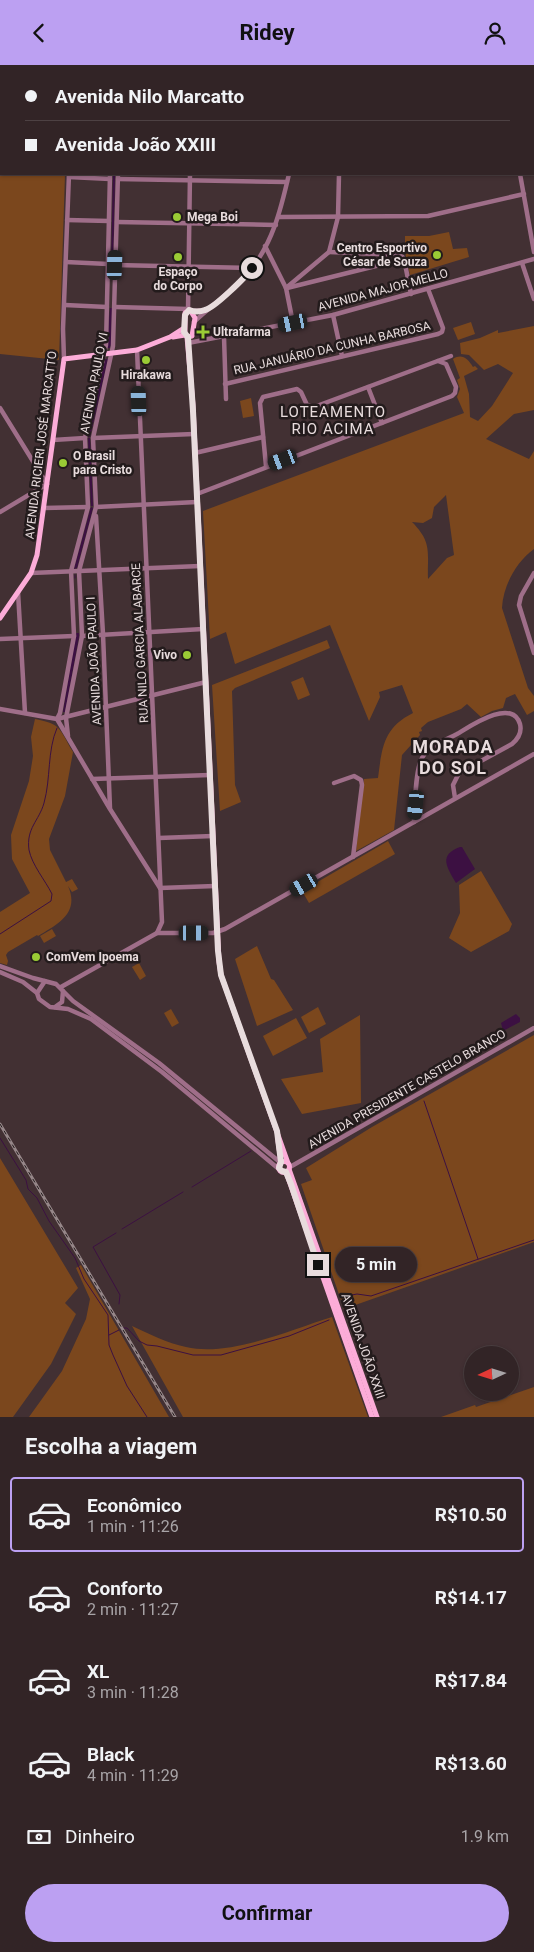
<!DOCTYPE html>
<html lang="pt">
<head>
<meta charset="utf-8">
<style>
	body { margin:0; font-family:Roboto,sans-serif; background:#3a2c2e; color:#f1f3f6; height:100vh; display:flex; flex-direction:column; font-size:19px; white-space:nowrap }
	* { box-sizing:border-box; margin:0 }
	p { font-size:16px; color:#a8a4a7 }
	.icon { flex:none; width:28px; height:28px; fill:none; stroke:currentColor; stroke-width:2; stroke-linecap:round; stroke-linejoin:round }
	.map { position:relative; height:1352px; overflow:hidden }
	.sheet { display:flex; flex-direction:column; background:#322426; flex:1 }
	.sheet>* { flex:none }
	.banner { position:absolute; left:0px; top:0px; width:535px; height:110px; box-shadow:0 1px 4px #0004,0 0 0 1px #4d4143; display:grid; align-content:center; height:110px; padding:0 25px; background:#322426 }
	.needle { width:32px; rotate:266deg }
	.fabs { position:absolute; left:464px; top:1281px; display:grid; gap:10px }
	.fabs a { display:grid; place-items:center; width:55px; height:55px; border-radius:50%; background:#322426; box-shadow:0 1px 4px #0004,0 0 0 1px #4d4143; font-size:25px }
	.end { position:absolute; width:22px; height:22px; margin:-11px; border:6px solid #e8dcdd; background:#111; box-shadow:0 0 0 2px #111 }
	.from { border-radius:50% }
	.bubble { position:absolute; height:35px; border-radius:18px; background:#322426; box-shadow:0 1px 4px #0004,0 0 0 1px #4d4143; font-size:16px; font-weight:700; line-height:35px; text-align:center }
	.car { position:absolute; width:15px; height:30px; margin:-15px -8px; border-radius:6px; box-shadow:0 0 4px 1px #0007; background:linear-gradient(#222 24%,#8ab4d8 0 40%,#222 0 76%,#8ab4d8 0 86%,#222 0) }
	.banner b { display:flex; align-items:center; gap:18px; height:48px; font-size:19px }
	.banner b+b { border-top:1px solid #4d4143 }
	.banner i { width:12px; height:12px; background:#f1f3f6 }
	ul { padding:0; list-style:none }
	li { display:flex; align-items:center; gap:15px; height:75px; margin:0 10px 8px; padding:0 15px; border:2px solid transparent; border-radius:5px }
	li div { flex:1 }
	li b { display:block; font-size:19px }
	li em { font-style:normal; font-weight:700 }
	li.on { border-color:#bca0f2 }
	li>.icon { width:45px; height:45px; stroke-width:1.5 }
	h2 { padding:0 25px; font-size:22px; line-height:60px }
	.pay { display:flex; align-items:center; gap:12px; height:55px; padding:0 25px; font-size:19px }
	.pay p { margin-inline-start:auto }
	.cta { display:flex; gap:10px; margin-top:auto; padding:10px 25px }
	.cta a { flex:1; height:58px; border-radius:30px; background:#bca0f2; color:#111; font-size:20px; font-weight:700; line-height:58px; text-align:center }
	header { display:flex; justify-content:space-between; align-items:center; height:65px; padding:0 25px; background:#bca0f2; color:#111; font-size:22px; font-weight:700 }
	.map>svg:first-child { display:block }
</style>
</head>
<body>
<header><svg class="icon" aria-label="back" viewBox="0 0 24 24"><path d="M15 5l-7 7 7 7"/></svg>Ridey<svg class="icon" aria-label="person" viewBox="0 0 24 24"><circle cx="12" cy="8" r="4"/><path d="M4 21q1-7 8-7t8 7"/></svg></header>
<div class="map">
<svg width="534" height="1352" viewBox="0 0 534 1352">
	<rect width="100%" height="100%" fill="#423033"/>
	<g fill="#7b471d" fill-rule="evenodd">
		<path d="M0 0H68L1 1V109H65L59 295 0 289Z"/>
		<path d="M449 167 453 184 467 183 469 192 410 210 405 187V171H429Z"/>
		<path d="M471 257 475 269 458 275 453 263Z"/>
		<path d="M534 261V345L514 349 486 374 529 394 534 386V484C516 497 503 521 502 543L528 623 534 631V646L527 650 515 629 506 633 503 643 492 646 481 652 467 639 461 644 428 657 421 663 422 666 419 667 420 670 402 690 394 765 356 786 364 714 378 713C382 683 383 663 413 648L402 620 379 627 380 632 369 656 330 560 235 599 226 567 210 574 203 446 464 348 457 332 460 324 457 315 460 313 453 294C462 288 468 294 473 302L475 301 478 304 464 311 469 329 470 352 478 356 492 341 513 308 498 299 484 305 469 290 461 289 460 278 480 273 498 265V268ZM446 430 454 490 447 493 428 514C427 488 433 478 412 457L423 458 432 453 434 442Z"/>
		<path d="M251 333 254 351 243 353 240 336Z"/>
		<path d="M327 575 330 583 235 623 232 626 235 720 241 737 220 746 212 620Z"/>
		<path d="M303 612 310 630 298 635 291 617Z"/>
		<path d="M35 654C62 659 59 664 73 687L65 731 49 774 50 785 66 817 72 814 78 824 72 827 68 821C80 848 58 859 38 871L37 870 8 887 6 890 8 896 7 900 0 898V847L30 828 12 794 11 770 29 716 33 691 31 672Z"/>
		<path d="M388 776 395 789 309 838 302 826Z"/>
		<path d="M481 806 512 859 509 866 471 887 449 873 460 848 459 820Z"/>
		<path d="M52 864 56 871 44 878 40 871Z"/>
		<path d="M257 881 271 914 274 915 293 945 257 961 235 894Z"/>
		<path d="M139 898 146 911 140 915 132 902Z"/>
		<path d="M318 942 326 959 309 968 301 952Z"/>
		<path d="M171 944 179 958 172 962 164 948Z"/>
		<path d="M360 950 361 1038 302 1049 281 1014 323 1007 320 974Z"/>
		<path d="M296 953 307 973 273 991 263 971Z"/>
		<path d="M534 970V1177L344 1244 301 1119 312 1115 306 1103 372 1062Z"/>
		<path d="M0 1093 78 1223 65 1238 76 1249 51 1299 13 1352H0Z"/>
		<path d="M81 1200 169 1352H29L62 1306 86 1254 90 1234 76 1203Z"/>
		<path d="M332 1252 368 1352H183L132 1261C149 1269 167 1278 186 1282 230 1292 290 1265 332 1252Z"/>
		<path d="M534 1322V1352H441L475 1340 476 1342Z"/>
	</g>
	<g fill="#3c1042">
		<path d="M113 109H115V112L113 201H111Z"/>
		<path d="M110 243H112L111 279 110 283H107Z"/>
		<path d="M105 294H108L90 372H88Z"/>
		<path d="M88 373H90L93 441H91Z"/>
		<path d="M91 442 93 443 77 503 74 504Z"/>
		<path d="M76 568H79V572L65 647H63Z"/>
		<path d="M460 782H462L475 804 456 818C447 802 438 790 460 782Z"/>
		<path d="M516 949 520 953V957L503 966 501 958Z"/>
	</g>
	<g fill="none" stroke-linecap="round" stroke-linejoin="round">
		<g stroke="#3c1042" stroke-width="1">
			<path d="M75 510V513"/>
			<path d="M0 869 51 836 52 829C45 815 32 800 29 785 26 763 39 756 44 738 51 713 47 686 57 663"/>
			<path d="M424 1036 478 1194"/>
			<path d="M0 1073 26 1115 28 1124 37 1133 49 1156 75 1193 84 1214 108 1250 109 1280 113 1290 127 1321 147 1352"/>
			<path d="M192 1122 251 1086"/>
			<path d="M122 1164 183 1127"/>
			<path d="M116 1168 93 1182 120 1230 119 1239"/>
			<path d="M341 1232 357 1229 371 1231 534 1175"/>
			<path d="M123 1263H127L139 1276 147 1280 157 1281 193 1290H221L289 1271 329 1255"/>
			<path d="M109 1270 119 1265"/>
		</g>
		<g stroke="#9f6e89" stroke-width="4.5">
			<path d="M269 0 270 1"/>
			<path d="M71 1V0"/>
			<path d="M113 1V0"/>
			<path d="M120 1V0"/>
			<path d="M192 1V0"/>
			<path d="M287 1 288 0"/>
			<path d="M381 1 382 0"/>
			<path d="M468 1 470 0"/>
			<path d="M534 58V57"/>
			<path d="M110 109 106 280 85 373 88 442 71 506 74 571 60 648 57 654 110 744 160 823"/>
			<path d="M520 109 534 187"/>
			<path d="M69 112 110 114"/>
			<path d="M118 114 287 117"/>
			<path d="M279 152 428 151 524 129"/>
			<path d="M67 155 109 156"/>
			<path d="M117 157 276 160"/>
			<path d="M265 181 286 223 293 258"/>
			<path d="M329 187 401 190 404 194 411 229"/>
			<path d="M66 197 108 199"/>
			<path d="M522 198 534 234"/>
			<path d="M115 200 252 203"/>
			<path d="M286 223 329 187 338 152 339 109"/>
			<path d="M287 223 404 194"/>
			<path d="M65 240 107 242"/>
			<path d="M115 242 188 244"/>
			<path d="M188 246 190 109"/>
			<path d="M192 246 206 245"/>
			<path d="M333 250 342 291"/>
			<path d="M194 257C211 241 231 227 246 210 272 182 281 144 289 109"/>
			<path d="M224 272 226 334"/>
			<path d="M188 278 333 250 534 194"/>
			<path d="M137 285 162 857 157 868"/>
			<path d="M64 294 63 264 69 109"/>
			<path d="M225 319 438 269 442 267 443 263 428 224"/>
			<path d="M368 322 382 358"/>
			<path d="M0 343 47 419"/>
			<path d="M93 373 194 369"/>
			<path d="M53 375 85 373"/>
			<path d="M195 388 263 372"/>
			<path d="M266 401 260 338 263 332 297 324 301 327 307 340 314 342 451 291"/>
			<path d="M197 429 452 331 455 328 456 322 446 299 438 296"/>
			<path d="M96 442 197 437"/>
			<path d="M44 443 88 442"/>
			<path d="M0 447 47 419"/>
			<path d="M96 451 103 569 110 743"/>
			<path d="M31 508 200 501"/>
			<path d="M534 508 521 531 519 540 534 588"/>
			<path d="M18 527 25 648"/>
			<path d="M82 571 203 564"/>
			<path d="M0 574 74 571"/>
			<path d="M0 644 57 654 206 617"/>
			<path d="M68 671 66 653 82 571 79 506 96 442 93 373 113 281 118 109"/>
			<path d="M92 714 210 710"/>
			<path d="M334 718 354 711 361 715 362 720 353 792"/>
			<path d="M414 757C415 741 415 706 422 693 428 681 446 675 457 669 469 662 512 632 520 659 522 667 518 674 512 679L459 708 453 720 455 733"/>
			<path d="M159 773 213 771"/>
			<path d="M160 823 215 821"/>
			<path d="M0 901 33 913 56 919 73 936 159 998 281 1098"/>
			<path d="M0 907 23 917 37 928 39 934 50 942 68 944 91 954 162 1007 280 1105"/>
			<path d="M61 922 157 868H213L225 864 534 689"/>
			<path d="M37 928 45 916"/>
			<path d="M55 942 62 937 63 926"/>
			<path d="M290 1102 534 963"/>
		</g>
		<g stroke="#fcacd8" stroke-width="5">
			<path d="M173 272 185 270 187 272 192 271 195 253 190 245 185 248V270"/>
			<path d="M187 272 193 340 219 897 221 910 288 1098"/>
			<path d="M0 553 31 508 37 490 64 294 137 285 170 272 184 263"/>
			<path d="M278 1076 281 1097"/>
			<circle cx="284" cy="1102" r="5.5"/>
			<path d="M289 1104 377 1352"/>
			<path d="M286 1107 372 1352"/>
		</g>
		<defs>
			<path id="rail" d="M0 1059 175 1352"/>
		</defs>
		<use href="#rail" stroke="#968789" stroke-width="3"/>
		<use href="#rail" stroke="#231b1c" stroke-width="1" stroke-dasharray="4" stroke-linecap="butt"/>
	</g>
	<g fill="none" stroke-linecap="round" stroke-linejoin="round">
		<path stroke="#e8dcdd" stroke-width="6" d="M252 203C246 212 214 243 205 245 200 247 194 247 189 245L185 250 184 267 188 272 193 346 218 886 221 910 277 1066 281 1097 279 1103 282 1106 286 1107 291 1119 318 1200"/>
	</g>
	<g fill="#9acb35" stroke="#231b1c" stroke-width="2">
		<circle cx="177" cy="152" r="5"/>
		<circle cx="437" cy="190" r="5"/>
		<circle cx="178" cy="192" r="5"/>
		<path d="M200.5 259.5h5v5h5v5h-5v5h-5v-5h-5v-5h5z"/>
		<circle cx="146" cy="295" r="5"/>
		<circle cx="63" cy="398" r="5"/>
		<circle cx="187" cy="590" r="5"/>
		<circle cx="36" cy="892" r="5"/>
	</g>
	<g text-anchor="middle" stroke-width="5" stroke-linejoin="round" paint-order="stroke">
		<g font-size="12" font-weight="bold" fill="#e8dcdd" stroke="#231b1c" text-anchor="start">
			<text x="187" y="156">Mega Boi</text>
			<text x="427" y="187" text-anchor="end">Centro Esportivo<tspan x="427" dy="14">César de Souza</tspan></text>
			<text x="178" y="211" text-anchor="middle">Espaço<tspan x="178" dy="14">do Corpo</tspan></text>
			<text x="213" y="271">Ultrafarma</text>
			<text x="146" y="314" text-anchor="middle">Hirakawa</text>
			<text x="73" y="395">O Brasil<tspan x="73" dy="14">para Cristo</tspan></text>
			<text x="177" y="594" text-anchor="end">Vivo</text>
			<text x="46" y="896">ComVem Ipoema</text>
		</g>
		<g font-size="12" fill="#e8dcdd" stroke="#231b1c">
			<text transform="translate(383 225) rotate(-15)" y="4">AVENIDA MAJOR MELLO</text>
			<text transform="translate(332 283) rotate(-13)" y="4">RUA JANUÁRIO DA CUNHA BARBOSA</text>
			<text transform="translate(94 318) rotate(-79)" y="4">AVENIDA PAULO VI</text>
			<text transform="translate(41 380) rotate(-83)" y="4">AVENIDA RICIERI JOSÉ MARCATTO</text>
			<text transform="translate(140 578) rotate(-93)" y="4">RUA NILO GARCIA ALABARCE</text>
			<text transform="translate(94 596) rotate(-93)" y="4">AVENIDA JOÃO PAULO I</text>
			<text transform="translate(407 1024) rotate(-30)" y="4">AVENIDA PRESIDENTE CASTELO BRANCO</text>
			<text transform="translate(363 1281) rotate(71)" y="4">AVENIDA JOÃO XXIII</text>
		</g>
		<g font-size="15" letter-spacing="1" fill="#e8dcdd" stroke="#231b1c">
			<text x="333" y="352">LOTEAMENTO<tspan x="333" dy="17">RIO ACIMA</tspan></text>
		</g>
		<g font-size="18" font-weight="bold" letter-spacing="1" fill="#e8dcdd" stroke="#231b1c">
			<text x="453" y="688">MORADA<tspan x="453" dy="21">DO SOL</tspan></text>
		</g>
	</g>
</svg>
<div class="fabs">
<a><svg class="needle" viewBox="-14 -14 28 28"><path d="M0-13l5 13h-10z" fill="#e53935"/><path d="M0 13l5-13h-10z" fill="#a8a4a7"/></svg></a>
</div>
<i class="end from" style="left:252px;top:203px"></i>
<i class="end" style="left:318px;top:1200px"></i>
<div class="bubble" style="left:335px;top:1182px;width:82px">5 min</div>
<i class="car" style="left:115px;top:200px;rotate:2deg"></i>
<i class="car" style="left:293px;top:258px;rotate:258deg"></i>
<i class="car" style="left:139px;top:336px;rotate:358deg"></i>
<i class="car" style="left:283px;top:395px;rotate:249deg"></i>
<i class="car" style="left:416px;top:740px;rotate:186deg"></i>
<i class="car" style="left:304px;top:820px;rotate:240deg"></i>
<i class="car" style="left:194px;top:868px;rotate:90deg"></i>
<div class="banner">
<b><i class="from"></i>Avenida Nilo Marcatto</b>
<b><i></i>Avenida João XXIII</b>
</div>
</div>
<section class="sheet">
<h2>Escolha a viagem</h2>
<ul>
<li class="on"><svg class="icon" aria-label="car" viewBox="0 0 24 24"><path d="M5 17H2v-5l4-1 3-4h7l3 4 3 1v5h-3M9 17h6M6 11h13"/><circle cx="7" cy="17" r="2"/><circle cx="17" cy="17" r="2"/></svg><div><b>Econômico</b><p>1 min · 11:26</p></div><em>R$10.50</em></li>
<li><svg class="icon" aria-label="car" viewBox="0 0 24 24"><path d="M5 17H2v-5l4-1 3-4h7l3 4 3 1v5h-3M9 17h6M6 11h13"/><circle cx="7" cy="17" r="2"/><circle cx="17" cy="17" r="2"/></svg><div><b>Conforto</b><p>2 min · 11:27</p></div><em>R$14.17</em></li>
<li><svg class="icon" aria-label="car" viewBox="0 0 24 24"><path d="M5 17H2v-5l4-1 3-4h7l3 4 3 1v5h-3M9 17h6M6 11h13"/><circle cx="7" cy="17" r="2"/><circle cx="17" cy="17" r="2"/></svg><div><b>XL</b><p>3 min · 11:28</p></div><em>R$17.84</em></li>
<li><svg class="icon" aria-label="car" viewBox="0 0 24 24"><path d="M5 17H2v-5l4-1 3-4h7l3 4 3 1v5h-3M9 17h6M6 11h13"/><circle cx="7" cy="17" r="2"/><circle cx="17" cy="17" r="2"/></svg><div><b>Black</b><p>4 min · 11:29</p></div><em>R$13.60</em></li>
</ul>
<div class="pay"><svg class="icon" aria-label="cash" viewBox="0 0 24 24"><path d="M3 7h18v10H3z"/><circle cx="12" cy="12" r="2"/></svg>Dinheiro<p>1.9 km</p></div>
<div class="cta"><a>Confirmar</a></div>
</section>
</body>
</html>
